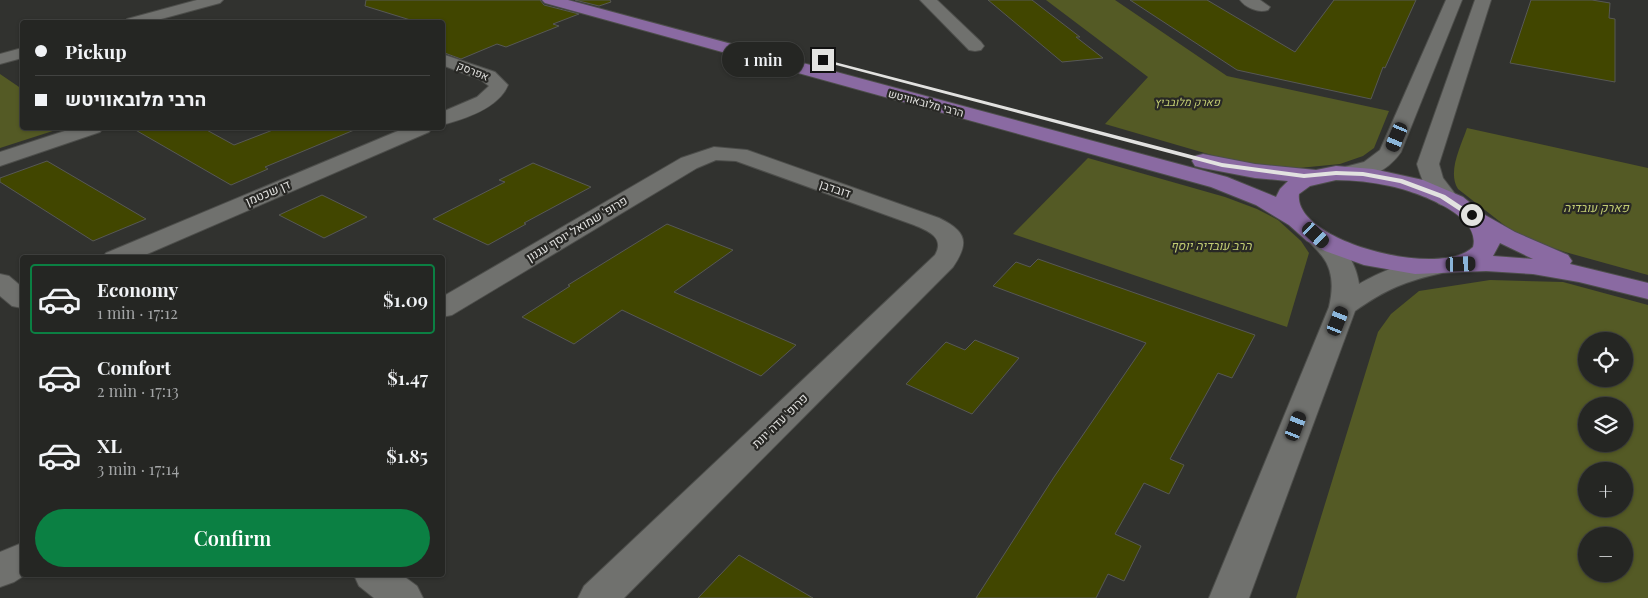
<!DOCTYPE html>
<html lang="en">
<head>
<meta charset="utf-8">
<style>
	body { margin:0; font-family:"Playfair Display",Heebo,serif; background:#313230; color:#f1f3f6; height:100vh; display:flex; flex-direction:column; font-size:19px; white-space:nowrap }
	* { box-sizing:border-box; margin:0 }
	p { font-size:16px; color:#a3a5a6 }
	.icon { flex:none; width:28px; height:28px; fill:none; stroke:currentColor; stroke-width:2; stroke-linecap:round; stroke-linejoin:round }
	.map { position:relative; flex:1; overflow:hidden }
	.side { position:absolute; left:20px; top:255px; width:425px; height:322px; display:flex; flex-direction:column; background:#252623; border-radius:5px; box-shadow:0 1px 4px #0004,0 0 0 1px #424341 }
	.side>* { flex:none }
	.guide { position:absolute; left:20px; top:20px; width:425px; height:110px; border-radius:5px; box-shadow:0 1px 4px #0004,0 0 0 1px #424341; display:grid; align-content:center; height:110px; padding:0 15px; background:#252623 }
	.fabs { position:absolute; left:1578px; top:332px; display:grid; gap:10px }
	.fabs a { display:grid; place-items:center; width:55px; height:55px; border-radius:50%; background:#252623; box-shadow:0 1px 4px #0004,0 0 0 1px #424341; font-size:25px }
	.end { position:absolute; width:22px; height:22px; margin:-11px; border:6px solid #e2e2e0; background:#111; box-shadow:0 0 0 2px #111 }
	.from { border-radius:50% }
	.bubble { position:absolute; height:35px; border-radius:18px; background:#252623; box-shadow:0 1px 4px #0004,0 0 0 1px #424341; font-size:16px; font-weight:600; line-height:35px; text-align:center }
	.car { position:absolute; width:15px; height:30px; margin:-15px -8px; border-radius:6px; box-shadow:0 0 4px 1px #0007; background:linear-gradient(#222 24%,#8ab4d8 0 40%,#222 0 76%,#8ab4d8 0 86%,#222 0) }
	.guide b { display:flex; align-items:center; gap:18px; height:48px; font-size:19px }
	.guide b+b { border-top:1px solid #424341 }
	.guide i { width:12px; height:12px; background:#f1f3f6 }
	ul { padding:9px 0 0; list-style:none }
	li { display:flex; align-items:center; gap:15px; height:70px; margin:0 10px 8px; padding:0 5px; border:2px solid transparent; border-radius:5px }
	li div { flex:1 }
	li b { display:block; font-size:19px }
	li em { font-style:normal; font-weight:600 }
	li.on { border-color:#0b8043 }
	li>.icon { width:45px; height:45px; stroke-width:1.5 }
	.primary-button { display:flex; gap:10px; margin-top:auto; padding:10px 15px }
	.primary-button a { flex:1; height:58px; border-radius:30px; background:#0b8043; color:#fff; font-size:20px; font-weight:600; line-height:58px; text-align:center }
	.map>svg:first-child { display:block }
</style>
</head>
<body>
<div class="map">
<svg width="1648" height="598" viewBox="0 0 1648 598">
	<rect width="100%" height="100%" fill="#31322f"/>
	<g fill="#545a25" fill-rule="evenodd">
		<path d="M1046 0H1115L1227 76 1389 111 1374 148 1363 156 1340 164 1299 168 1239 163 1105 124 1148 77Z"/>
		<path d="M0 74 22 89V128H62L0 148Z"/>
		<path d="M1467 128 1648 168V275L1565 252 1517 235 1458 189C1447 172 1461 146 1467 128Z"/>
		<path d="M1088 158 1225 197 1257 209 1278 220 1301 241 1309 253 1287 327 1013 234Z"/>
		<path d="M1490 280 1563 282 1648 305V598H1296L1378 332 1391 314 1419 291ZM1624 341V379H1586V341ZM1624 406V444H1586V406ZM1624 471V509H1586V471ZM1586 536H1624V574H1586Z"/>
	</g>
	<g fill="#414600" stroke="#575855">
		<path d="M366 0H540L544 5 579 14 553 24 559 26 506 47 497 44 461 59 442 52V22H417L365 6Z"/>
		<path d="M575 0H610L611 2 599 6Z"/>
		<path d="M988 0H1032L1080 37H1076L1103 58 1062 62Z"/>
		<path d="M1130 0H1207L1295 52 1334 0H1416L1385 68 1383 67 1371 99 1237 70Z"/>
		<path d="M1531 0H1592L1610 3 1609 18 1615 19V82L1510 63Z"/>
		<path d="M132 128H203L234 145 278 128H359L265 167 268 169 231 185Z"/>
		<path d="M47 161 146 219 93 241 0 182V178Z"/>
		<path d="M533 163 591 187 524 223 526 224 488 245 433 219 505 182 499 180Z"/>
		<path d="M322 195 367 217 324 238 279 215Z"/>
		<path d="M667 224 733 250 674 292 796 345 761 376 622 310 574 344 522 317 570 286 568 285Z"/>
		<path d="M1038 259 1255 335 1232 378 1218 373 1170 459 1184 465 1169 494 1144 483 1115 534 1141 546 1124 581 1108 574 1096 598H976L1054 477 1146 343 993 286 1016 262 1030 267Z"/>
		<path d="M975 340 1019 358 972 414 906 384 946 342 965 350Z"/>
		<path d="M739 555 813 598H698Z"/>
	</g>
	<g fill="none" stroke-linecap="round" stroke-linejoin="round">
		<defs>
			<g id="minor">
				<path d="M197 0H223L220 3 150 22H125L127 19Z"/>
				<path d="M920 0H937L981 42 984 46 981 50 975 51 969 50Z"/>
				<path d="M1240 0H1260L1270 7 1268 10C1258 13 1246 8 1240 0Z"/>
				<path d="M1446 0H1462L1401 152C1388 171 1364 183 1341 178L1338 173 1341 168 1364 162 1380 150Z"/>
				<path d="M1475 0H1491L1439 164 1443 178 1459 199 1455 204C1450 205 1444 207 1439 204 1428 197 1420 175 1417 164Z"/>
				<path d="M22 48V58L0 64V54Z"/>
				<path d="M442 54 495 72 508 85C499 108 465 119 442 125V112L477 97 489 86 481 80 442 65Z"/>
				<path d="M74 128H103L100 132 0 166V152Z"/>
				<path d="M405 128H432L429 132 138 258H102L106 253Z"/>
				<path d="M714 147 747 150 939 218C966 231 970 242 953 267L624 598H578L584 586 935 255C945 238 929 231 914 225L736 161 716 160 697 168 452 315 442 317V297L681 158Z"/>
				<path d="M1316 228C1339 233 1356 262 1359 284 1380 272 1418 255 1442 261L1446 267 1442 273C1406 281 1386 289 1355 311L1249 598H1209L1329 307C1333 290 1334 271 1322 256 1317 249 1309 243 1304 235L1307 230Z"/>
				<path d="M0 274 9 276 22 287V308L12 306 0 296Z"/>
				<path d="M22 543V575H25L14 582 0 587V552Z"/>
				<path d="M354 575H402L417 586 423 598H374L359 586Z"/>
			</g>
			<path id="major" d="M542 0H568L1227 177 1276 197 1280 189 1288 181 1255 178 1203 168 1195 166 1192 161 1195 156 1203 154 1255 164 1316 170 1336 166 1373 169 1423 180 1463 197 1485 215 1515 232 1568 255 1572 261 1570 264 1648 283V299L1579 282 1533 274 1486 271 1415 274 1364 265 1325 251 1307 241 1289 225 1256 205 1211 187 545 3ZM1336 180C1354 180 1372 182 1390 186 1414 191 1482 214 1473 247 1442 279 1293 242 1299 194L1310 186ZM1500 243 1533 259 1493 256Z"/>
		</defs>
		<use href="#minor" stroke="#4d4e4b" stroke-width="2"/>
		<use href="#major" stroke="#4d4e4b" stroke-width="2"/>
		<use href="#minor" fill="#70716e" fill-rule="evenodd"/>
		<use href="#major" fill="#8a6aa2" fill-rule="evenodd"/>
	</g>
	<path fill="#e2e2e0" d="M823 59 1222 163 1304 174 1336 171 1363 172 1402 179 1445 195 1475 215 1469 217 1440 198 1400 183 1363 176 1336 175 1304 178 1222 167 821 61Z"/>
	<g text-anchor="middle" stroke-width="4.5" stroke-linejoin="round" paint-order="stroke">
		<g font-size="11" fill="#e2e2e0" stroke="#282825">
			<text transform="translate(473 71) rotate(22)" y="4">אפרסק</text>
			<text transform="translate(926 103) rotate(15)" y="4">הרבי מלובאוויטש</text>
		</g>
		<g font-size="11" font-style="italic" fill="#c3ce73" stroke="#282825">
			<text x="1187" y="106">פארק מלובביץ</text>
		</g>
		<g font-size="12" fill="#e2e2e0" stroke="#282825">
			<text transform="translate(835 189) rotate(19)" y="4">דובדבן</text>
			<text transform="translate(268 193) rotate(-23)" y="4">דן שכטמן</text>
			<text transform="translate(577 229) rotate(-31)" y="4">פרופ' שמואל יוסף עגנון</text>
			<text transform="translate(780 421) rotate(-44)" y="4">פרופ' עדה יונת</text>
		</g>
		<g font-size="12" font-style="italic" fill="#c3ce73" stroke="#282825">
			<text x="1596" y="212">פארק עובדיה</text>
			<text x="1211" y="250">הרב עובדיה יוסף</text>
		</g>
	</g>
</svg>
<div class="fabs">
<a><svg class="icon" aria-label="locate" viewBox="0 0 24 24"><circle cx="12" cy="12" r="6"/><path d="M12 2v4M12 18v4M2 12h4M18 12h4"/></svg></a>
<a><svg class="icon" aria-label="layers" viewBox="0 0 24 24"><path d="M12 4l9 5-9 5-9-5zM3 14l9 5 9-5"/></svg></a>
<a>+</a>
<a>−</a>
</div>
<i class="end from" style="left:1472px;top:215px"></i>
<i class="end" style="left:823px;top:60px"></i>
<div class="bubble" style="left:722px;top:42px;width:82px">1 min</div>
<i class="car" style="left:1397px;top:137px;rotate:203deg"></i>
<i class="car" style="left:1316px;top:235px;rotate:133deg"></i>
<i class="car" style="left:1461px;top:264px;rotate:88deg"></i>
<i class="car" style="left:1338px;top:321px;rotate:22deg"></i>
<i class="car" style="left:1296px;top:426px;rotate:21deg"></i>
<div class="guide">
<b><i class="from"></i>Pickup</b>
<b><i></i>הרבי מלובאוויטש</b>
</div>
<section class="side">
<ul>
<li class="on"><svg class="icon" aria-label="car" viewBox="0 0 24 24"><path d="M5 17H2v-5l4-1 3-4h7l3 4 3 1v5h-3M9 17h6M6 11h13"/><circle cx="7" cy="17" r="2"/><circle cx="17" cy="17" r="2"/></svg><div><b>Economy</b><p>1 min · 17:12</p></div><em>$1.09</em></li>
<li><svg class="icon" aria-label="car" viewBox="0 0 24 24"><path d="M5 17H2v-5l4-1 3-4h7l3 4 3 1v5h-3M9 17h6M6 11h13"/><circle cx="7" cy="17" r="2"/><circle cx="17" cy="17" r="2"/></svg><div><b>Comfort</b><p>2 min · 17:13</p></div><em>$1.47</em></li>
<li><svg class="icon" aria-label="car" viewBox="0 0 24 24"><path d="M5 17H2v-5l4-1 3-4h7l3 4 3 1v5h-3M9 17h6M6 11h13"/><circle cx="7" cy="17" r="2"/><circle cx="17" cy="17" r="2"/></svg><div><b>XL</b><p>3 min · 17:14</p></div><em>$1.85</em></li>
</ul>
<div class="primary-button"><a>Confirm</a></div>
</section>
</div>
</body>
</html>
